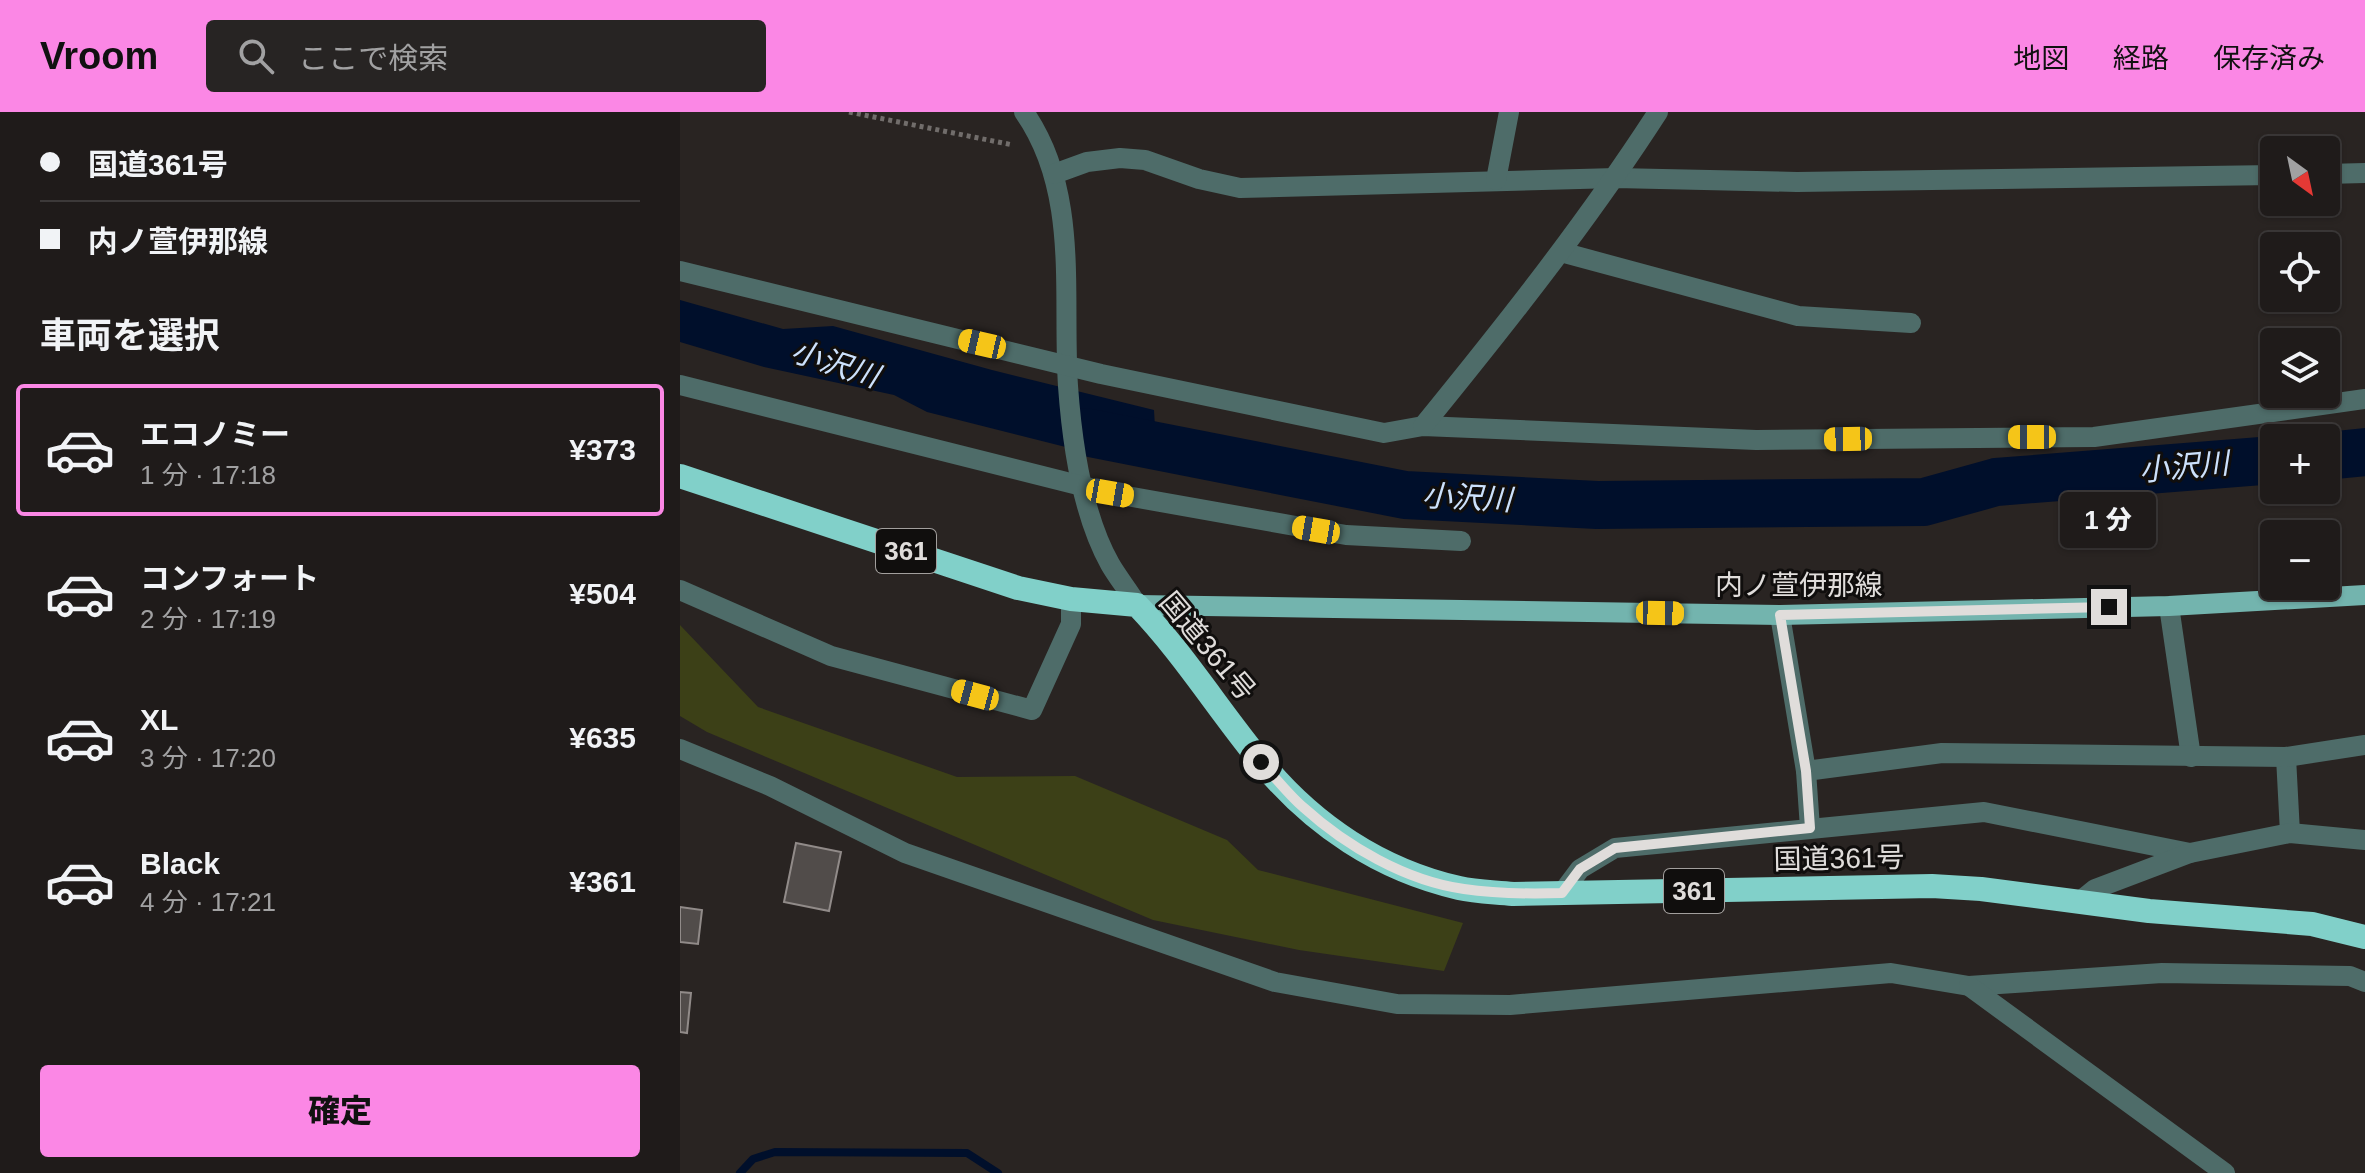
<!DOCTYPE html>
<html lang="ja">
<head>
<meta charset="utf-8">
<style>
	body { margin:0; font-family:Arial,"Noto Sans JP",sans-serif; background:#272423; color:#f1f3f6; height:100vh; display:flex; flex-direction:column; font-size:30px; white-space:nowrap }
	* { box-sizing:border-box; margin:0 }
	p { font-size:26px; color:#a1a1a2 }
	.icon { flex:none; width:44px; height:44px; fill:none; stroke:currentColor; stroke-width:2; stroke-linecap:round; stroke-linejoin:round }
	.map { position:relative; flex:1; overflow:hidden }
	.drawer { display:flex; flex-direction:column; background:#1f1b1a; width:680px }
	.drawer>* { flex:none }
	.top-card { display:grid; align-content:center; height:176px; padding:0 40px; background:#1f1b1a }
	.needle { width:52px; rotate:147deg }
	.buttons { position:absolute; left:1580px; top:24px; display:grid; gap:16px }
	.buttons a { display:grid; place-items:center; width:80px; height:80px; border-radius:8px; background:#1f1b1a; box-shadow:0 2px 6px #0004,0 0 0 2px #3c3939; font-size:40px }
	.end { position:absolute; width:36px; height:36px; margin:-18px; border:10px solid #e0dddb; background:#111; box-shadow:0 0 0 4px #111 }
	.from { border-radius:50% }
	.bubble { position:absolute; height:56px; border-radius:8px; background:#1f1b1a; box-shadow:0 2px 6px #0004,0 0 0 2px #3c3939; font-size:26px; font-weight:800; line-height:56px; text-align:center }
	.car { position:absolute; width:24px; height:48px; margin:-24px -12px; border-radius:10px; box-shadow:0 0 6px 2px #0007; background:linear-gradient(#f5c518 24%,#345 0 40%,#f5c518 0 76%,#345 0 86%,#f5c518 0) }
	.top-card b { display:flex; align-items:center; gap:28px; height:76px; font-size:30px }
	.top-card b+b { border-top:2px solid #3c3939 }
	.top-card i { width:20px; height:20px; background:#f1f3f6 }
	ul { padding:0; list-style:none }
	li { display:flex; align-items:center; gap:24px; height:132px; margin:0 16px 12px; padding:0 24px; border:4px solid transparent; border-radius:8px }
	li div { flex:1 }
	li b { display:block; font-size:30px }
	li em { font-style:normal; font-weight:800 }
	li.selected { border-color:#fb87e5 }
	li>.icon { width:72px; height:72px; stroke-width:1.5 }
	h2 { padding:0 40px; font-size:36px; line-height:96px }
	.action { display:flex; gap:16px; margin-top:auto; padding:16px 40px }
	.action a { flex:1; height:92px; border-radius:8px; background:#fb87e5; color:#111; font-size:32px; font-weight:800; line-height:92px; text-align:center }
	header { display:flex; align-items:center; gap:48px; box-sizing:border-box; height:112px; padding:0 40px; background:#fb87e5; color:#111 }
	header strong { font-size:38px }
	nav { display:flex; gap:44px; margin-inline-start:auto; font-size:28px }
	.search { width:560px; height:72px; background:#272423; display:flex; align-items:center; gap:20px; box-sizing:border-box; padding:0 28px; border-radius:8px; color:#a1a1a2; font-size:30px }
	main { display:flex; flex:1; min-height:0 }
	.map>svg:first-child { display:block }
</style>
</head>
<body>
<header>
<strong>Vroom</strong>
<div class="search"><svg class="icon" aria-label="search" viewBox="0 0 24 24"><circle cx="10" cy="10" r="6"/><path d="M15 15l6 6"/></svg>ここで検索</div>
<nav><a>地図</a><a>経路</a><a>保存済み</a></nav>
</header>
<main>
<section class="drawer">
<div class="top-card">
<b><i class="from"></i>国道361号</b>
<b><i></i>内ノ萱伊那線</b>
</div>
<h2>車両を選択</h2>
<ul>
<li class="selected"><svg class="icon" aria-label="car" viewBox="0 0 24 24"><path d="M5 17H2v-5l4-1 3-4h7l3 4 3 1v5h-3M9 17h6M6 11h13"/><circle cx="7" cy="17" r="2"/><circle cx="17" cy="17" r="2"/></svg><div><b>エコノミー</b><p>1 分 · 17:18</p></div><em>¥373</em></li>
<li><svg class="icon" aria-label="car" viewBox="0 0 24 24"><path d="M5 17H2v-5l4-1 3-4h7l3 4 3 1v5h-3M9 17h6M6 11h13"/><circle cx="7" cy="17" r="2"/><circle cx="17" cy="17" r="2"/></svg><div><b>コンフォート</b><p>2 分 · 17:19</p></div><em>¥504</em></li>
<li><svg class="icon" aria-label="car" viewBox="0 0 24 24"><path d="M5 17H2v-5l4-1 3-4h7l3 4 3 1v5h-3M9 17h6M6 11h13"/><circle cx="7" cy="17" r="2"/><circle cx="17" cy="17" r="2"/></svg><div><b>XL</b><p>3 分 · 17:20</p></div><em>¥635</em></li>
<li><svg class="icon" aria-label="car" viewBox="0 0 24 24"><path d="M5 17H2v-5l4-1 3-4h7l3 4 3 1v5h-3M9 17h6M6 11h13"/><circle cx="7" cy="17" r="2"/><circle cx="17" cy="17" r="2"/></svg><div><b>Black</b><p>4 分 · 17:21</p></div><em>¥361</em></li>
</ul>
<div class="action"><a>確定</a></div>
</section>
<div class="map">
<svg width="1685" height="1061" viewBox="0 0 1685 1061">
	<rect width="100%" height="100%" fill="#292422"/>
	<path fill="#3c4017" d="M0 513 78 595 277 665 395 664 547 728 578 758 783 811 764 859 619 838 473 808 27 620 0 604Z"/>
	<path fill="#000f2b" d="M0 188 103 217 153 214 312 258 474 298 475 315 465 355 247 300 214 283 84 255 0 230Z"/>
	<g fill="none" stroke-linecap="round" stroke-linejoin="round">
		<path stroke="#000f2b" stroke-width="8" d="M60 1061 73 1047 95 1040 287 1041 318 1061"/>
		<g stroke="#000f2b" stroke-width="48">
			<path d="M405 320 725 383 917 393 1244 390 1316 370 1594 348"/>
			<path d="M1646 344 1685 340"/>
		</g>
	</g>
	<g fill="#514c4a" stroke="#918b89" stroke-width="2">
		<path d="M116 731 161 740 149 799 104 790Z"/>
		<path d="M0 795 22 798 18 832 0 830Z"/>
		<path d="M0 880 11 881 7 921 0 920Z"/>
	</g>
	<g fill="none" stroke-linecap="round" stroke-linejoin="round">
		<path stroke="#716d6b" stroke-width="5" stroke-dasharray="4 4" stroke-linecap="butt" d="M169 0 333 33"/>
		<g stroke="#4e6c69" stroke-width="20">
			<path d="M344 0C400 80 382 182 388 274 392 330 402 402 430 452 438 466 449 479 457 493"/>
			<path d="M374 62 407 50 440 46 465 48 519 67 560 76 936 66 1117 70 1594 63"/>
			<path d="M1646 62 1685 61"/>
			<path d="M816 68 829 0"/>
			<path d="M881 140 1118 204 1231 211"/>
			<path d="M0 159 421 262 704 321 743 314 1076 328 1414 325 1685 287"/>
			<path d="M0 273 430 381 666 423 781 429"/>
			<path d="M743 314C826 212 907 110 978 0"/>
			<path d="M0 478 151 544 352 598 391 512V487"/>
			<path d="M1489 494 1511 645"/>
			<path d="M1100 503 1126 659 1130 716"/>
			<path d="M0 637 90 674 225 741 595 870 717 892 830 893 1211 861 1289 874 1482 861 1670 864 1685 870"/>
			<path d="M1606 645 1610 721"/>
			<path d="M1126 659 1262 641 1606 645 1685 633"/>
			<path d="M882 781 900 757 935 736 1304 700 1510 741"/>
			<path d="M1399 790 1415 777 1510 741 1610 721 1685 728"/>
			<path d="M1289 874 1545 1061"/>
		</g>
		<path stroke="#73b4ae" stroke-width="20" d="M457 493 1100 503 1489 494 1685 483"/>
		<path stroke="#81d0c9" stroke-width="24" d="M0 364 338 476 391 487 457 493C504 542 539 599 582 651 633 713 700 758 779 776 796 780 815 780 833 782L1252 774 1301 777 1469 799 1632 812 1685 825"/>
	</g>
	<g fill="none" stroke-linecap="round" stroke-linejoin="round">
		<path stroke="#e0dddb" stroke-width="10" d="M581 650C595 665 608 682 623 695 666 734 726 769 784 777 817 782 849 782 882 781L900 757 935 736 1130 716 1126 659 1100 503 1429 495"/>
	</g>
	<g text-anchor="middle" stroke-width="6" stroke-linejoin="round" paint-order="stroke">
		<g fill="#100e0d" stroke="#a29f9d" stroke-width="2">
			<rect x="196" y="417" width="60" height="44" rx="6"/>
			<rect x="984" y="757" width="60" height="44" rx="6"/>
		</g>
		<g font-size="26" font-weight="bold" fill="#e0dddb">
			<text x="226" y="448">361</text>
			<text x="1014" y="788">361</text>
		</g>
		<g font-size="28" fill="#e0dddb" stroke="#100e0d">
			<text x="1119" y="483">内ノ萱伊那線</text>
			<text transform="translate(528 534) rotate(50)" y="10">国道361号</text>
			<text transform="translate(1159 746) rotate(-1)" y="10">国道361号</text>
		</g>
		<g font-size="30" font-style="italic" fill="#cce1fc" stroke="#100e0d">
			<text transform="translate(155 252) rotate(18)" y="10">小沢川</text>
			<text transform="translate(1504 355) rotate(-5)" y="10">小沢川</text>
			<text transform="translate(787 386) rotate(3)" y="10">小沢川</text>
		</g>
	</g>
</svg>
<div class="buttons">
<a><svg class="needle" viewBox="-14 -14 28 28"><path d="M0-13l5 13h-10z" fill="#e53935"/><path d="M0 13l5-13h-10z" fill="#a1a1a2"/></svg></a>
<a><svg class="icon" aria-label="locate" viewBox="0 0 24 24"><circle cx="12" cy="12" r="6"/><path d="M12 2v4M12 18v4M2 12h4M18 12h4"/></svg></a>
<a><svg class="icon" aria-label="layers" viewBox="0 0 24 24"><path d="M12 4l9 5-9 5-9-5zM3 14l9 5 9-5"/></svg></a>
<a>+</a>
<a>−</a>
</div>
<i class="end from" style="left:581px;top:650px"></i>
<i class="end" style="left:1429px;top:495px"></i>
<div class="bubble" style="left:1380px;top:380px;width:96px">1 分</div>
<i class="car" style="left:302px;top:232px;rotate:283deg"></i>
<i class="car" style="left:1352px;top:325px;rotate:270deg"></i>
<i class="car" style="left:1168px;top:327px;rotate:269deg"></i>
<i class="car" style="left:430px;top:381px;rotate:100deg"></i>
<i class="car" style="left:636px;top:418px;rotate:280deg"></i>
<i class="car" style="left:980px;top:501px;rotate:91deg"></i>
<i class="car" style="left:295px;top:583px;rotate:285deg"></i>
</div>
</main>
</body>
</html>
